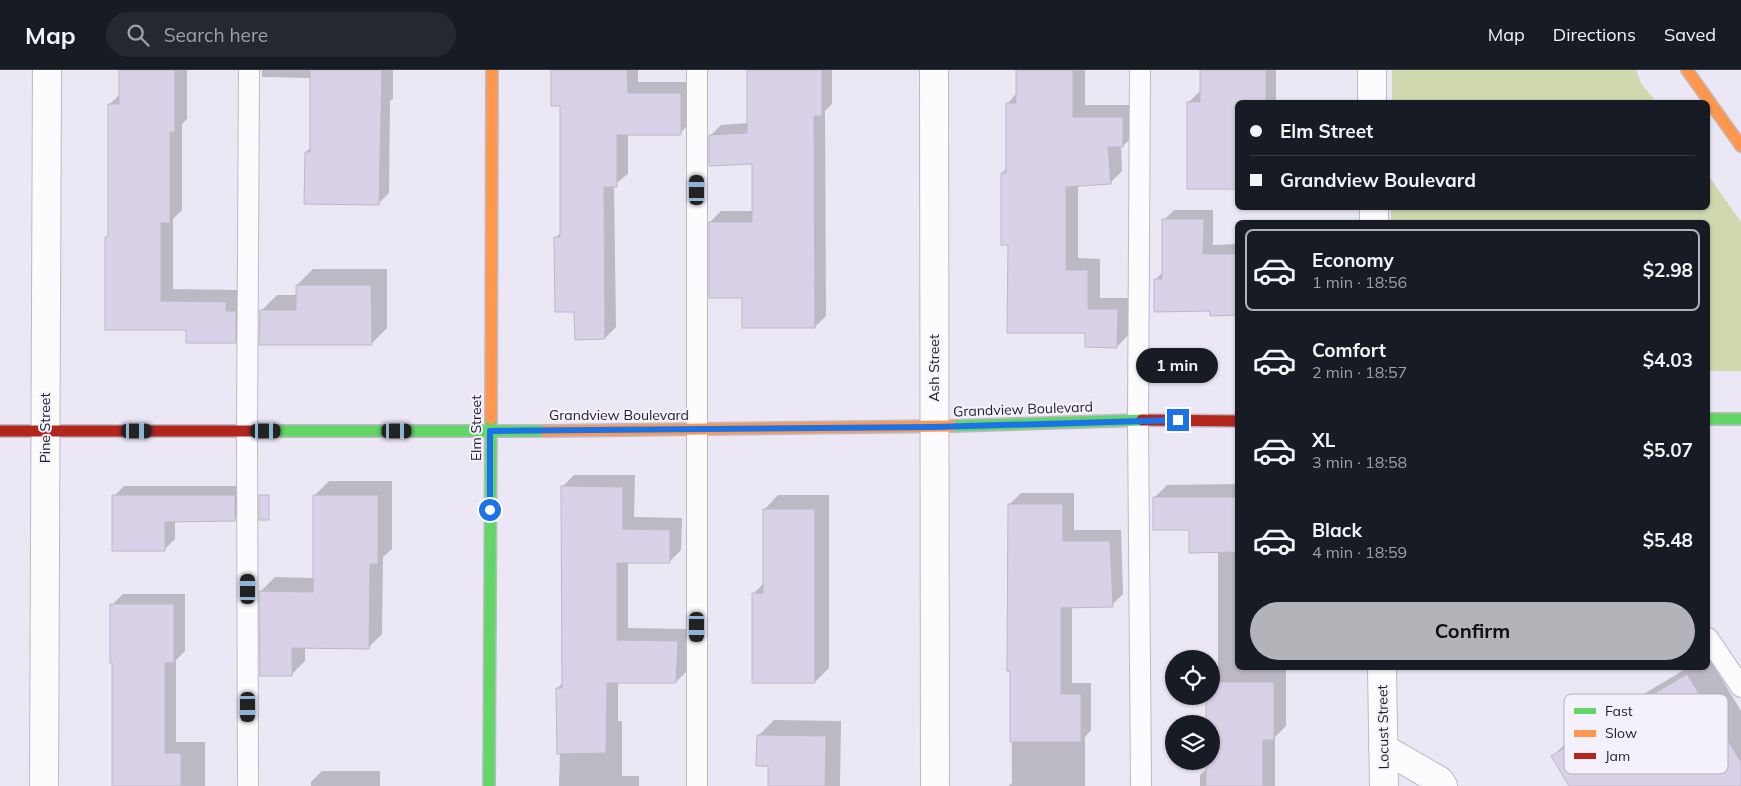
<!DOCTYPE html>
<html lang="en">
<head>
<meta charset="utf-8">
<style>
	body { margin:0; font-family:Mulish,sans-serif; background:#242831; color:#f1f3f6; height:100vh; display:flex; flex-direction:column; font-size:19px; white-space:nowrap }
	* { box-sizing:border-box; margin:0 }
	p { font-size:16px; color:#9ea1a6 }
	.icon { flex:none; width:28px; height:28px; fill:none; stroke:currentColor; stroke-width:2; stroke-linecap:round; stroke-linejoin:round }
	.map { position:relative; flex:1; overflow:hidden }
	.panel { position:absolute; left:1235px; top:150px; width:475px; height:450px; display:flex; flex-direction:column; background:#171b24; border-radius:8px; box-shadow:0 1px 4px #0004 }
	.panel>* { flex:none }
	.guide { position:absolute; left:1235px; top:30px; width:475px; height:110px; border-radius:8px; box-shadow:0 1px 4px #0004; display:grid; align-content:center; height:110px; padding:0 15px; background:#171b24 }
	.tools { position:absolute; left:1165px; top:580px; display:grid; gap:10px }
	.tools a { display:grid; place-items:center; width:55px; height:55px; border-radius:50%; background:#171b24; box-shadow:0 1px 4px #0004; font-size:25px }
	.end { position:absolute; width:22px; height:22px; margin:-11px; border:6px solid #1a73e8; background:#fff; box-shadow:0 0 0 2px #fff }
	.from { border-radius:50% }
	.bubble { position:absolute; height:35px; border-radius:18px; background:#171b24; box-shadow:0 1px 4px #0004; font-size:16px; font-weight:700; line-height:35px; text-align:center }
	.car { position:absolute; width:15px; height:30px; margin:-15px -8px; border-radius:6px; box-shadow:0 0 4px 1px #0007; background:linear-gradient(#222 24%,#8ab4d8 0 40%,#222 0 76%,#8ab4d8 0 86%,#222 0) }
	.guide b { display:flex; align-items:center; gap:18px; height:48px; font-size:19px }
	.guide b+b { border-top:1px solid #363941 }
	.guide i { width:12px; height:12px; background:#f1f3f6 }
	ul { padding:9px 0 0; list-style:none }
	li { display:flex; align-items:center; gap:15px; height:82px; margin:0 10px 8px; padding:0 5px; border:2px solid transparent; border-radius:8px }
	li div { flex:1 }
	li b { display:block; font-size:19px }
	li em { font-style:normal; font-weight:700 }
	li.on { border-color:#b3b3b9 }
	li>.icon { width:45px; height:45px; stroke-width:1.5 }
	.cta { display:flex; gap:10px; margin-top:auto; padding:10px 15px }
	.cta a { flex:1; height:58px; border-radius:30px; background:#b3b3b9; color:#111; font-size:20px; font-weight:700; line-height:58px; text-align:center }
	header { display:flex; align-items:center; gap:30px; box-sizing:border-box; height:70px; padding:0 25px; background:#171b24; border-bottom:1px solid #363941 }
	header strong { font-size:24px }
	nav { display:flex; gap:28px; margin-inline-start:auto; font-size:18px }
	.search { width:350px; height:45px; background:#242831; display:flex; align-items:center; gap:12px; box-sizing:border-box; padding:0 18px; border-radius:28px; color:#9ea1a6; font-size:19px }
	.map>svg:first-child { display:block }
</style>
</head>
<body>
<header>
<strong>Map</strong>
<div class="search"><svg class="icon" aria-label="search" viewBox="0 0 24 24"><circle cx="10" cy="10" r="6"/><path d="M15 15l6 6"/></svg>Search here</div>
<nav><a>Map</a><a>Directions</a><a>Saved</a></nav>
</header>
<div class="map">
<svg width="1741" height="716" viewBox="0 0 1741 716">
	<rect width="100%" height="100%" fill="#ebe7f5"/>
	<g fill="#d0d8ae">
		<path d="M1392 0H1636L1641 13 1656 32H1392Z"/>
		<path d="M1708 105 1741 152V301H1708V152H1391V138H1708Z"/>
	</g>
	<g fill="#0003">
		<path d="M121 0H187V49L182 54V140L173 149V219L238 220V229H248V259L235 272 187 259H106V168L110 165V34L121 23Z"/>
		<path d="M262 0H393V29L390 31 389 123 378 134 306 82 311 77V8L262 7Z"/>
		<path d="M552 0H638V12H691V52L680 63H628V104L614 115 616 257 605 268 576 240 556 168 561 162V35Z"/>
		<path d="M748 0H832V34L825 41 826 246 815 257 743 226 710 152 721 141H753V93L710 66 721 55 748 53Z"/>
		<path d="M1017 0H1085V35H1135V64L1123 76H1121L1122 101 1110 113 1078 115V188L1100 189V228H1129V264L1117 277 1009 174 1002 103 1007 98V34L1017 23Z"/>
		<path d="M1201 0H1276V32L1188 33 1199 22H1201Z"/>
		<path d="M1174 140H1213V175L1238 174V244L1211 239 1155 210 1164 201V150Z"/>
		<path d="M313 199H387V258L371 274 261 241 277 225H297V215Z"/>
		<path d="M574 405H635L634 447 682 448 681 480 669 492H628V558L689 559 688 600 676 612H618V651H622V706H639V716H559L560 683 557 619 563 612 562 417Z"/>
		<path d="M329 411H392V479L383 487 382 564 368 578 305 577V591L291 605 261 521 275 507 314 508V426Z"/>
		<path d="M1238 414V598H1283V600H1286V656L1275 667V716H1200V705L1207 699 1211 691V608L1218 602V481L1154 428 1167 415Z"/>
		<path d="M124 416H245V439L235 449 175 451V469L165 479 114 426Z"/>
		<path d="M1021 423H1074V460H1121L1123 524 1112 535 1072 537V613H1091V660L1085 667V716H1008L1012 713 1010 434Z"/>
		<path d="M778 425H829V598L815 612 753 524 764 513V440Z"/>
		<path d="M123 524H185V581L176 590V672H205V716H114L112 535Z"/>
		<path d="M1708 586 1741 641V716H1571L1553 686 1572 667 1687 598H1708Z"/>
		<path d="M774 650 841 651 840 716H769L770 695 758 666Z"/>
		<path d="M322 701H380V716H311V712Z"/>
	</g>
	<g fill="#d9d1e7" stroke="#bcb9c4">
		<path d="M119 0H175V62H170V153H161V231L226 232V241H236V273H186V260H105V167H108V34H119Z"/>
		<path d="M310 0H382L379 135 304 134 305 82H310Z"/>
		<path d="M551 0H627L628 23H681V65H617V117H604L605 269 575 270 574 242H555L554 167H560V36H551Z"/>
		<path d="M747 0H822V46H814L815 258H742V228H709V152H752V94L709 96V65L747 63Z"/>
		<path d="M1016 0H1073V47H1123V77H1108L1111 114 1066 117V200H1088V239H1118L1117 278 1085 277V263H1007L1008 175H1001V103H1006V33H1016Z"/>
		<path d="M1200 0H1266V32H1238V119H1187V32H1200Z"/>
		<path d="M1162 149H1204L1203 184H1238V245L1210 246V241L1154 242V209H1162Z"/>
		<path d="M296 215H371L372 275H259L260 240H296Z"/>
		<path d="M561 416 623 417V459L670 460V493H617V570L678 571 676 613H607L606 683 557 684 556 618H562Z"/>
		<path d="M112 425H235V451L165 452V481H112Z"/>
		<rect x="259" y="425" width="10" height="25"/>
		<path d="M313 425H378V494H370L369 579 292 578V606H260L259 521 313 522Z"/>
		<path d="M1153 427H1238V482L1189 483V460H1153Z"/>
		<path d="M1008 434H1063V471H1110L1113 537 1061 538V624H1081V672H1010V601H1007Z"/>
		<path d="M763 439H815V613H752V523H763Z"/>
		<path d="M110 534H174V593H165V683H181V716H112V593H110Z"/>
		<path d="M1687 604 1741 692V716H1569L1551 686Z"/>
		<path d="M1211 612H1274V670H1263V716H1206V691H1211V654H1206V626H1211Z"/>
		<path d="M757 665 826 666 825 716H768V696H756Z"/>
	</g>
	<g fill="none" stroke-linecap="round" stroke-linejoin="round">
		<defs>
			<g id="lane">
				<path d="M1140 0 1138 350 1141 716"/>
				<path d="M1708 568 1741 617"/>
				<path d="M248 716 247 361 249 0"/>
				<path d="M697 716V0"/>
			</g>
			<g id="street">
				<path d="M934 0 935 716"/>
				<path d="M1372 0V32"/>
				<path d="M1374 138V152"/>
				<path d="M1382 598 1384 716"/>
				<path d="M1383 678 1440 711 1443 716"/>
				<path d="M44 716 47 0"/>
			</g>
			<g id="fast">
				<path d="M1708 349H1741"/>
				<path d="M952 356 1142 350"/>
				<path d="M269 361H545"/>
				<path d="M489 716 491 349"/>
			</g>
			<g id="slow">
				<path d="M1687 0 1741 76"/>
				<path d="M491 349 492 0"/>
				<path d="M545 361 952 356"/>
			</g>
			<g id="jam">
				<path d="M1142 350 1238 351"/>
				<path d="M0 361H269"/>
			</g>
		</defs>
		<use href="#lane" stroke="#bdbac5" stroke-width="22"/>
		<use href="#street" stroke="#bdbac5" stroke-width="30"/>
		<use href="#fast" stroke="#bdbac5" stroke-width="14"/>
		<use href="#slow" stroke="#bdbac5" stroke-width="14"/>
		<use href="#jam" stroke="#bdbac5" stroke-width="14"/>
		<use href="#lane" stroke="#fcfbfe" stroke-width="20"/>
		<use href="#street" stroke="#fcfbfe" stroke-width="28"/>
		<use href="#fast" stroke="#63d668" stroke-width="11"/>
		<use href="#slow" stroke="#ff974d" stroke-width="11"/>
		<use href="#jam" stroke="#b3261e" stroke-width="11"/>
	</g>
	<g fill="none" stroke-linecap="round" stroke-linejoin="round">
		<path stroke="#1a73e8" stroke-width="6" d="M490 440V361L934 357 1178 350"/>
	</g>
	<g text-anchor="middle" stroke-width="4" stroke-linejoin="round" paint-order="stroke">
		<g font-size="14" fill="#201d26" stroke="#f4f1fc">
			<text transform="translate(934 298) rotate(-90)" y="5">Ash Street</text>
			<text transform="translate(1023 339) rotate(-2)" y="5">Grandview Boulevard</text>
			<text x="619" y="350">Grandview Boulevard</text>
			<text transform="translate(45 358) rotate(-90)" y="5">Pine Street</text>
			<text transform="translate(476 358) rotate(-90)" y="5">Elm Street</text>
			<text transform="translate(1383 657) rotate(-91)" y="5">Locust Street</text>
		</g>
	</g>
	<rect x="1564" y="624" width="164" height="80" rx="8" fill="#f4f1fc" stroke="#b4b1bc" stroke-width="1"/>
	<rect x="1574" y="638" width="22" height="6" fill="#63d668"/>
	<rect x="1574" y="660" width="22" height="7" fill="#ff974d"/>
	<rect x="1574" y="683" width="22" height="6" fill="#b3261e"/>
	<g font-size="14" fill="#201d26">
		<text x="1605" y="646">Fast</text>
		<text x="1605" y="668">Slow</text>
		<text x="1605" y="691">Jam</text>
	</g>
</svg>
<div class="tools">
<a><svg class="icon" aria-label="locate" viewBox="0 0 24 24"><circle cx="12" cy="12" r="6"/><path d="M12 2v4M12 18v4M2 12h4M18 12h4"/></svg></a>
<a><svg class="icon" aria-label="layers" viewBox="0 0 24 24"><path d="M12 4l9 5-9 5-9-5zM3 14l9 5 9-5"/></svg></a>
</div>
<i class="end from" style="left:490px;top:440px"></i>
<i class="end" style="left:1178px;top:350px"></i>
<div class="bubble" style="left:1136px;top:278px;width:82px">1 min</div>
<i class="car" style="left:697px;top:120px;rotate:0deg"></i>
<i class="car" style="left:137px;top:361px;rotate:90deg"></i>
<i class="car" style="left:266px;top:361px;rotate:90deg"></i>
<i class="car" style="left:397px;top:361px;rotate:90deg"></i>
<i class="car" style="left:248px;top:519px;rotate:0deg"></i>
<i class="car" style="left:697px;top:557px;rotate:180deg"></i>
<i class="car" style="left:248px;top:637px;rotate:180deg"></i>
<div class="guide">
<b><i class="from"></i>Elm Street</b>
<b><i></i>Grandview Boulevard</b>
</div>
<section class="panel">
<ul>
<li class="on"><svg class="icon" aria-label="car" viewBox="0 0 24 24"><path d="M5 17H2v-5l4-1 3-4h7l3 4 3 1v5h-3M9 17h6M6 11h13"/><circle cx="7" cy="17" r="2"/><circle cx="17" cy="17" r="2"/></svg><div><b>Economy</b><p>1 min · 18:56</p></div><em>$2.98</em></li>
<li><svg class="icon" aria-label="car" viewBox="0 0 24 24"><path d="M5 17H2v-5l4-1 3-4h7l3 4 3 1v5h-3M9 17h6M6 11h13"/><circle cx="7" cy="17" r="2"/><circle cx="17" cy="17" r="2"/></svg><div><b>Comfort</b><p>2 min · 18:57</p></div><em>$4.03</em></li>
<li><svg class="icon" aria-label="car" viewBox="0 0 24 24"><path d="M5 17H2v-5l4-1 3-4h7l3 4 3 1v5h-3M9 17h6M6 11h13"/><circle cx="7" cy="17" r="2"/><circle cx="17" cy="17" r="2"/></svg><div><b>XL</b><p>3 min · 18:58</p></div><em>$5.07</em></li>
<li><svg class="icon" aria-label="car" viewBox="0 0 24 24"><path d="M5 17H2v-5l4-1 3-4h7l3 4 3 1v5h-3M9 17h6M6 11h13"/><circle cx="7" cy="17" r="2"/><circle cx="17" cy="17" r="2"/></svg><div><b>Black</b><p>4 min · 18:59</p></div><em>$5.48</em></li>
</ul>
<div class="cta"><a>Confirm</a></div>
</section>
</div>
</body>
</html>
